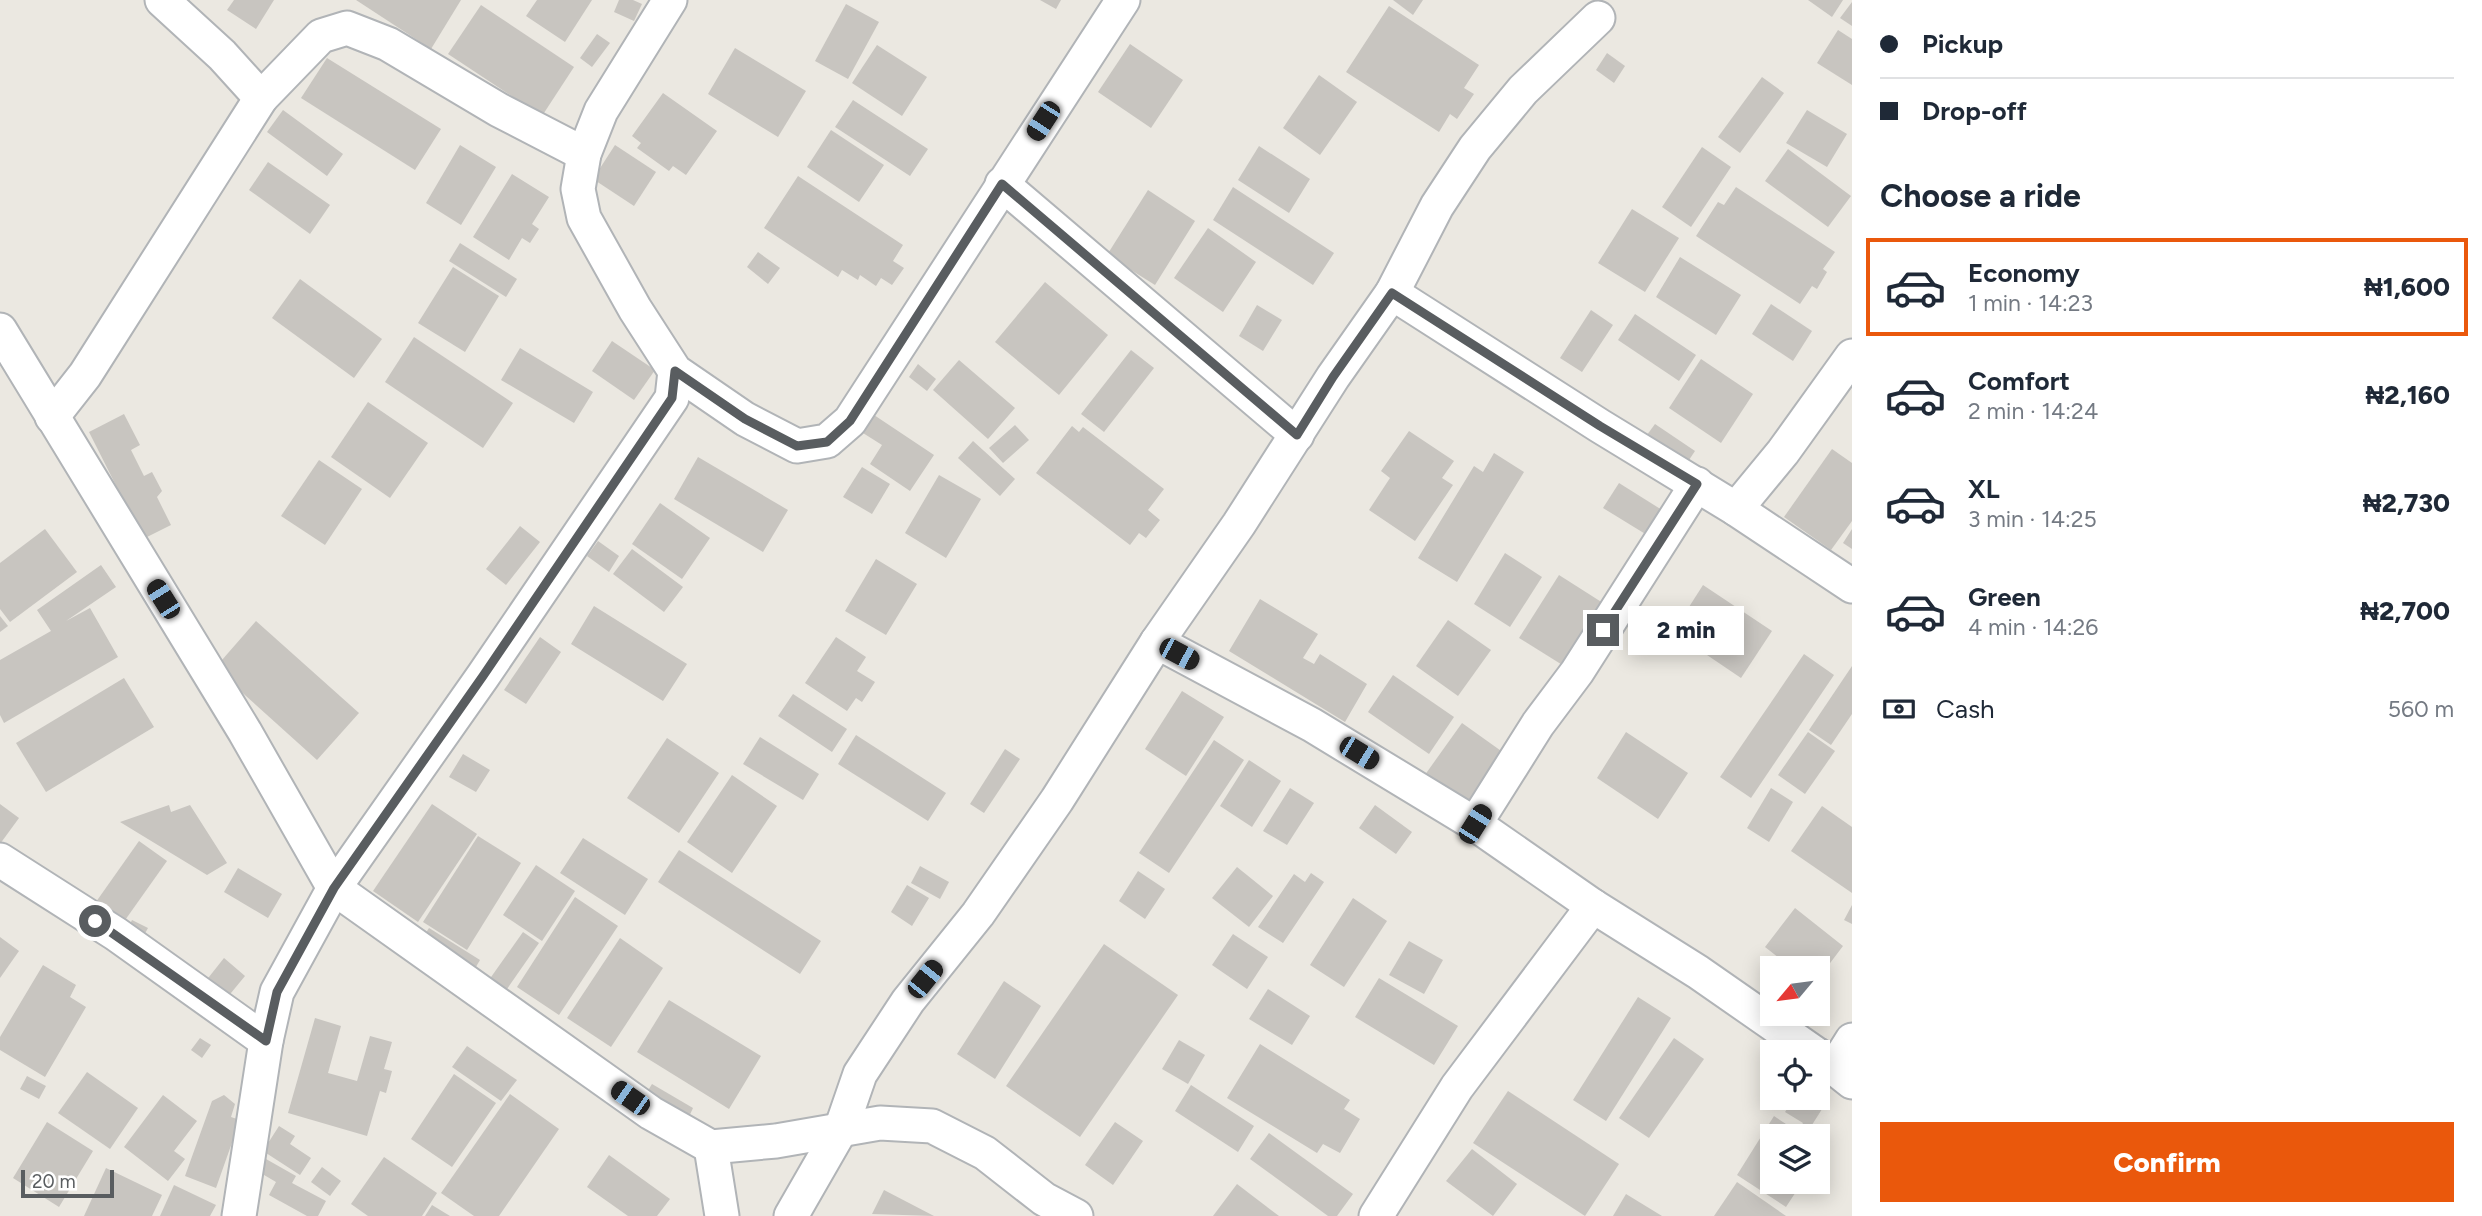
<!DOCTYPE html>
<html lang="en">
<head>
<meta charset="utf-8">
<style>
	body { margin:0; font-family:Figtree,sans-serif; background:#f6f6f7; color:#1f2937; height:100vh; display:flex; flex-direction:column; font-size:26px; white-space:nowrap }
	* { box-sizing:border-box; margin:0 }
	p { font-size:23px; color:#747a83 }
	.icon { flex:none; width:38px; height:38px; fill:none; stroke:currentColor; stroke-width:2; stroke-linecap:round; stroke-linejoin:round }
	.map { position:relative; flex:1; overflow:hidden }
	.side { display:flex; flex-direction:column; background:#fff; width:630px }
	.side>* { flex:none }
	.hud { display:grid; align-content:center; height:154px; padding:0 28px; background:#fff }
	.needle { width:46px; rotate:241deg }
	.tools { position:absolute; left:1760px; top:956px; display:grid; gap:14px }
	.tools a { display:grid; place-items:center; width:70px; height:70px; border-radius:0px; background:#fff; box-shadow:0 4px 18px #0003; font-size:35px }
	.scale { position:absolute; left:21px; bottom:18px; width:93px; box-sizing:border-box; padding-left:7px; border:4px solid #595d60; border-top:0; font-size:19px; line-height:24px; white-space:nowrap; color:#595d60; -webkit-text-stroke:5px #fff; paint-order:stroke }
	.end { position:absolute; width:32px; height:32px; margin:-16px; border:9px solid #595d60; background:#fff; box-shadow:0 0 0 4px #fff }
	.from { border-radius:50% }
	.bubble { position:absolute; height:49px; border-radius:0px; background:#fff; box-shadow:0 4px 18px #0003; font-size:23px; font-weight:800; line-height:49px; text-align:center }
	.car { position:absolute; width:21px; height:42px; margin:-21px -10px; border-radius:9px; box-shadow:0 0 5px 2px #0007; background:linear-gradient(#222 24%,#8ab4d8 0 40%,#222 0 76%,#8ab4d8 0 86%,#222 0) }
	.hud b { display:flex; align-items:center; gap:24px; height:66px; font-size:26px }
	.hud b+b { border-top:2px solid #e0e1e3 }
	.hud i { width:18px; height:18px; background:#1f2937 }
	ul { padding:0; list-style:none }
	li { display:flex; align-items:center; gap:21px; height:98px; margin:0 14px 10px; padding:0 14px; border:4px solid transparent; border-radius:0px }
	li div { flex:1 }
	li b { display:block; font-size:26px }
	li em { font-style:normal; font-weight:800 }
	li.current { border-color:#ea580c }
	li>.icon { width:63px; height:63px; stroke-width:1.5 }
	h2 { padding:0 28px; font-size:32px; line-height:84px }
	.pay { display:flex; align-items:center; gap:18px; height:77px; padding:0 28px; font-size:26px }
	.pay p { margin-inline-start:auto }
	.action { display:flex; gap:14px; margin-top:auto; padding:14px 28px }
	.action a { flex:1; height:80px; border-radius:0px; background:#ea580c; color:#fff; font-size:28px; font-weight:800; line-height:80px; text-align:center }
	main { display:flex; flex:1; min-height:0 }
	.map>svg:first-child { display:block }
</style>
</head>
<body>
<main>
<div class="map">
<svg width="1852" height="1216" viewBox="0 0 1852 1216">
	<rect width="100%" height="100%" fill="#ebe8e1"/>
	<g fill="#c8c5c0">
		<path d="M234 0H274L256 29 227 10Z"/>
		<path d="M356 0H461L431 49Z"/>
		<path d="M537 0H592L565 42 526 16Z"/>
		<path d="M619 0H633L642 4 634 21 614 12Z"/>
		<path d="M1040 0H1061L1056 9Z"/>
		<path d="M1393 0H1423L1413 15Z"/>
		<path d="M1808 0H1843L1832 17Z"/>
		<path d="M1852 2V26L1840 18Z"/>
		<path d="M846 4 879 22 848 79 815 61Z"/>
		<path d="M481 5 574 67 542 116 448 54Z"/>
		<path d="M1389 6 1479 65 1464 88 1474 94 1457 119 1450 114 1439 132 1346 72Z"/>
		<path d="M1838 30 1852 39V85L1817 63Z"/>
		<path d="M597 34 610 43 592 67 580 58Z"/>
		<path d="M1130 44 1183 80 1151 128 1098 92Z"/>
		<path d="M877 45 927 77 902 116 852 83Z"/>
		<path d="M735 48 806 91 778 137 708 94Z"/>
		<path d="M1607 53 1625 66 1614 83 1596 70Z"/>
		<path d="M327 58 441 129 415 170 301 98Z"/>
		<path d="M1319 75 1357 102 1320 155 1283 128Z"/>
		<path d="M1762 77 1784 93 1740 153 1718 137Z"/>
		<path d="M663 93 717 131 686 175 673 166 669 171 637 148 641 143 632 136Z"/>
		<path d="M853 100 928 149 910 176 835 127Z"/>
		<path d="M283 110 343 154 327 176 267 132Z"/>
		<path d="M1807 110 1847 134 1827 167 1786 143Z"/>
		<path d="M831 130 884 165 859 202 807 167Z"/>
		<path d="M460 145 496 167 461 225 426 203Z"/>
		<path d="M615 145 656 172 634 206 593 179Z"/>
		<path d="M1259 146 1310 179 1289 213 1238 180Z"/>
		<path d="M1702 147 1731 167 1691 227 1662 207Z"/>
		<path d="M1788 149 1851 196 1828 227 1765 181Z"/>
		<path d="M268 162 330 205 310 234 249 190Z"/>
		<path d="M512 174 549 197 532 224 539 229 530 243 522 238 509 260 473 237Z"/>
		<path d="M798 176 903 245 893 261 904 268 892 285 881 278 876 286 860 275 858 280 842 270 838 277 764 228Z"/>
		<path d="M1233 187 1334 253 1313 285 1213 220Z"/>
		<path d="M1736 187 1835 252 1823 269 1827 272 1817 289 1812 286 1800 304 1696 236 1718 202 1724 205Z"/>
		<path d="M1148 190 1195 221 1155 285 1107 255Z"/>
		<path d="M1632 209 1679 238 1645 292 1598 263Z"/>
		<path d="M1208 228 1256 262 1223 312 1174 278Z"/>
		<path d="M460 243 517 279 506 297 449 261Z"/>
		<path d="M758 252 780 268 768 284 747 267Z"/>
		<path d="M1680 257 1741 295 1716 335 1656 297Z"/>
		<path d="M453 267 499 296 465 352 418 323Z"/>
		<path d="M300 279 382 339 354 378 272 318Z"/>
		<path d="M1045 282 1108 335 1059 395 995 342Z"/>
		<path d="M1771 304 1812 331 1793 361 1752 334Z"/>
		<path d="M1257 305 1282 320 1263 351 1239 336Z"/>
		<path d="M1591 310 1613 325 1582 372 1560 358Z"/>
		<path d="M1635 314 1696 355 1679 381 1618 340Z"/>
		<path d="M414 337 513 403 483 448 385 382Z"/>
		<path d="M612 341 655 370 634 400 592 371Z"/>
		<path d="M520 348 593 392 574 423 501 380Z"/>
		<path d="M1131 350 1154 368 1104 432 1081 414Z"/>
		<path d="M1701 359 1753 394 1721 443 1669 408Z"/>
		<path d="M959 360 1015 408 988 439 933 390Z"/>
		<path d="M918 364 936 379 927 391 909 377Z"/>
		<path d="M368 402 428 443 390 498 331 457Z"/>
		<path d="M124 414 140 445 131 450 144 476 152 472 162 491 157 497 171 525 143 539 89 432Z"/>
		<path d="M874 415 934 455 910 491 870 464 882 445 863 433Z"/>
		<path d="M1655 424 1695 451 1685 466 1644 439Z"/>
		<path d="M1015 425 1029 440 1003 463 989 448Z"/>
		<path d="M1072 426 1079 432 1083 427 1164 489 1148 510 1160 520 1146 538 1139 533 1130 545 1036 473Z"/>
		<path d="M1409 431 1454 461 1442 478 1453 485 1415 541 1369 510 1390 478 1381 471Z"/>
		<path d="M973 441 1015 479 1000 496 958 458Z"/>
		<path d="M1832 449 1852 463V521L1831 550 1784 517Z"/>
		<path d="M1494 453 1524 472 1457 582 1418 558 1474 466 1483 472Z"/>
		<path d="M698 457 788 510 763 552 674 499Z"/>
		<path d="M319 460 362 489 325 545 281 516Z"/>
		<path d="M862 467 890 484 872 514 843 497Z"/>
		<path d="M939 475 981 499 946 558 905 533Z"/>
		<path d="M1619 483 1662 510 1647 535 1603 508Z"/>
		<path d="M660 503 710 538 682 579 632 544Z"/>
		<path d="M520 526 540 542 506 585 486 569Z"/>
		<path d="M45 529 77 572 10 622 0 609V563Z"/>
		<path d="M1852 529V549L1843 543Z"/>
		<path d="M598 541 619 556 609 572 587 556Z"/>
		<path d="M632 549 683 587 664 612 613 574Z"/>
		<path d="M1505 553 1542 577 1510 627 1474 604Z"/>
		<path d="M876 559 917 584 886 635 845 611Z"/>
		<path d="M101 565 116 587 66 621 90 608 118 657 4 723 0 715V660L51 631 37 610Z"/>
		<path d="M1559 575 1603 603 1564 666 1519 638Z"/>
		<path d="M1703 585 1772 631 1741 678 1673 632Z"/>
		<path d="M1260 599 1318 634 1303 658 1314 664 1320 654 1367 684 1345 722 1229 651Z"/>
		<path d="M594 606 687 664 663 701 571 644Z"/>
		<path d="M0 616 8 626 0 632Z"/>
		<path d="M1448 620 1491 650 1458 696 1416 666Z"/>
		<path d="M256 621 359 713 317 760 215 668Z"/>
		<path d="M540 637 561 652 526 704 504 690Z"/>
		<path d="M836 637 866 657 857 671 875 682 862 702 856 698 847 711 805 683Z"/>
		<path d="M1804 654 1834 675 1751 798 1720 777Z"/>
		<path d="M1852 666V714L1831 745 1809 730Z"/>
		<path d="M1393 675 1454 717 1429 754 1368 712Z"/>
		<path d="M124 678 154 727 46 792 16 743Z"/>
		<path d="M1182 691 1224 717 1186 776 1145 749Z"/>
		<path d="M793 694 847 729 832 752 778 716Z"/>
		<path d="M1462 723 1504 753 1465 809 1422 779Z"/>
		<path d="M1626 732 1688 773 1658 819 1597 778Z"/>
		<path d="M1808 732 1835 751 1805 794 1778 775Z"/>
		<path d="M856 735 946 793 928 821 838 764Z"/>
		<path d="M760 737 819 774 803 800 743 764Z"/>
		<path d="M667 738 719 773 679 833 627 798Z"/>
		<path d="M1214 740 1244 760 1169 873 1139 853Z"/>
		<path d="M1005 749 1020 759 984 813 970 804Z"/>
		<path d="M463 754 490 770 476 792 449 777Z"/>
		<path d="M1249 760 1281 781 1252 827 1220 806Z"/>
		<path d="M732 775 777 806 732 873 687 842Z"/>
		<path d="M1290 788 1314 803 1287 845 1263 831Z"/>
		<path d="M1771 788 1793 802 1769 842 1747 828Z"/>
		<path d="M0 804 19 818 0 844Z"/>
		<path d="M432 804 477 834 418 922 373 891Z"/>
		<path d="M169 805 171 812 190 805 227 863 207 875 120 822Z"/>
		<path d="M1375 805 1412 832 1396 854 1359 828Z"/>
		<path d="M1822 806 1852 827V893L1791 851Z"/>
		<path d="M478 836 521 863 467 950 423 922Z"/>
		<path d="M583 838 648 879 625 915 560 873Z"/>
		<path d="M139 841 167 861 123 923 91 909Z"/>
		<path d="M679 850 821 941 800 974 658 882Z"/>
		<path d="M536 865 575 891 542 941 503 915Z"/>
		<path d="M920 866 949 882 940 899 911 883Z"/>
		<path d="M1237 867 1273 896 1249 927 1212 898Z"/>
		<path d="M238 868 282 894 268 918 224 892Z"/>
		<path d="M1138 871 1165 889 1145 919 1119 901Z"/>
		<path d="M1311 873 1324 882 1283 943 1258 927 1294 874 1305 882Z"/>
		<path d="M907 885 929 898 912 926 891 912Z"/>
		<path d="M575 897 618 926 559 1015 517 987Z"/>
		<path d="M1353 898 1387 921 1344 987 1310 965Z"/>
		<path d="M1852 905V924L1844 920Z"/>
		<path d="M1795 908 1843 946 1818 979V968H1792L1765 947Z"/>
		<path d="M132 920 148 928 139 944 124 936Z"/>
		<path d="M429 928 480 960 470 977 418 945Z"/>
		<path d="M523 932 539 943 500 999 484 987Z"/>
		<path d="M1233 934 1268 957 1247 989 1212 965Z"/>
		<path d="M0 937 19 951 0 978Z"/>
		<path d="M620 938 663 968 611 1047 567 1018Z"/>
		<path d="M1409 941 1443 960 1424 994 1389 975Z"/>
		<path d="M1104 944 1178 995 1080 1137 1006 1086Z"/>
		<path d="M224 958 245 976 226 999 205 982Z"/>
		<path d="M43 965 76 985 70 997 86 1007 45 1077 0 1050V1037Z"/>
		<path d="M1379 978 1458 1026 1434 1065 1355 1017Z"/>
		<path d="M1004 981 1041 1006 995 1079 957 1054Z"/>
		<path d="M1268 989 1310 1016 1292 1045 1249 1019Z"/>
		<path d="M1638 997 1671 1018 1606 1121 1573 1100Z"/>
		<path d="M669 1000 761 1056 729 1109 637 1052Z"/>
		<path d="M315 1018 341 1026 328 1073 357 1081 370 1036 392 1042 384 1069 392 1071 386 1093 380 1091 367 1136 288 1113Z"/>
		<path d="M200 1038 211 1045 202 1058 191 1050Z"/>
		<path d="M1674 1038 1704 1059 1649 1138 1619 1118Z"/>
		<path d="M1179 1040 1205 1055 1188 1084 1162 1069Z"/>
		<path d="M1260 1044 1350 1100 1344 1109 1360 1119 1340 1153 1323 1144 1317 1153 1227 1098Z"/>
		<path d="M467 1046 517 1080 501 1101 452 1067Z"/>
		<path d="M87 1072 138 1108 110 1149 58 1113Z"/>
		<path d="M454 1074 496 1103 452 1167 411 1139Z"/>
		<path d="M27 1076 46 1086 39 1099 20 1089Z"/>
		<path d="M652 1084 693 1108 687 1121 644 1097Z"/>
		<path d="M1191 1085 1254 1126 1238 1152 1175 1111Z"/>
		<path d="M1508 1091 1619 1164 1585 1216 1473 1143Z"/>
		<path d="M510 1094 559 1129 499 1216H474L441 1193Z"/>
		<path d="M163 1095 197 1121 174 1151 185 1159 168 1181 124 1147Z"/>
		<path d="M224 1095 235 1104 231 1117 240 1120 216 1188 185 1176 212 1101Z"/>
		<path d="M1795 1097H1811L1824 1106 1810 1128 1817 1133 1816 1136H1773V1181H1803L1786 1207 1737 1175 1774 1116 1798 1132 1803 1123 1785 1112Z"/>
		<path d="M47 1122 93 1151 59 1207 13 1178Z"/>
		<path d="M1115 1122 1143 1141 1113 1185 1085 1165Z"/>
		<path d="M279 1126 295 1136 290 1144 311 1158 300 1175 263 1151Z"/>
		<path d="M1269 1133 1353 1194 1337 1216H1328L1250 1159Z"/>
		<path d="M1472 1149 1517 1184 1493 1216 1446 1181Z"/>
		<path d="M609 1155 670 1199 657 1216H628L587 1187Z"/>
		<path d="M384 1157 437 1193 422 1216H368L351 1204Z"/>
		<path d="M266 1159 296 1176 292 1183 326 1201 318 1216H307L269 1195 276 1182 259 1172Z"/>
		<path d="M322 1167 341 1181 330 1196 311 1182Z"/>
		<path d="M106 1168 162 1195 152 1216H84Z"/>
		<path d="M1737 1182 1786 1216H1714Z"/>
		<path d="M1237 1184 1279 1216H1213Z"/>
		<path d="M174 1185 216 1205 210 1216H160Z"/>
		<path d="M884 1190 934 1216 872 1214Z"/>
		<path d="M1626 1194 1662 1216H1613Z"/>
		<path d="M432 1205 450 1216H425Z"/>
	</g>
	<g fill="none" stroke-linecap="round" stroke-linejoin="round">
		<defs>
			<g id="minor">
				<path d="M162 0 222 55 261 98"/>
				<path d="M670 0 601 111 584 154 578 189 584 218 635 309 675 371 745 419 797 446 827 441 850 421 1123 0"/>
				<path d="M1002 184 1297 435"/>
				<path d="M1392 293 1600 426 1736 509 1852 586"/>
				<path d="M0 330 245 732 334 888 651 1113 711 1147 776 1141 880 1123 932 1126 985 1153 1044 1199 1076 1216"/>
				<path d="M52 417 85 375 261 98 321 36 347 28 388 44 499 110 584 154"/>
				<path d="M1736 509 1783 452 1852 356"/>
				<path d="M1157 642 1312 725 1475 824 1593 906 1698 972 1813 1052"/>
				<path d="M1475 824 1538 724 1577 672 1697 484"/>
				<path d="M0 860 116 934 266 1041"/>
				<path d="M1818 1055 1852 1082"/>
				<path d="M1835 1067 1852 1040"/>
				<path d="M711 1147 722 1216"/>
				<path d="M239 1216 266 1041 277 992 334 888 483 676 672 398 675 371"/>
				<path d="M791 1216 841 1129 860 1074 908 1001 978 914 1057 800 1157 642 1239 524 1333 377 1392 293 1437 206 1475 148 1523 90 1598 18"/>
				<path d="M1376 1216 1457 1087 1593 906"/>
			</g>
		</defs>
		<use href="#minor" stroke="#b1b4b7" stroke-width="37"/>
		<use href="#minor" stroke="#fff" stroke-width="33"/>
	</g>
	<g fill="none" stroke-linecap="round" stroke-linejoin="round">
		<path stroke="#595d60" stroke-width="9" d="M95 921 266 1041 277 992 334 888 483 676 672 398 675 371 745 419 797 446 827 442 850 421 1002 184 1297 435 1333 377 1392 293 1600 426 1697 484 1603 630"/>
	</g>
</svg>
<div class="tools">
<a><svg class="needle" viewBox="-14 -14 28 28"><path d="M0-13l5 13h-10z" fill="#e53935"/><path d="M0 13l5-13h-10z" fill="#747a83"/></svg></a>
<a><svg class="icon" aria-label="locate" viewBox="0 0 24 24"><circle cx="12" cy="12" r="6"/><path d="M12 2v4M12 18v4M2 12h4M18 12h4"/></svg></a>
<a><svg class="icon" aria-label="layers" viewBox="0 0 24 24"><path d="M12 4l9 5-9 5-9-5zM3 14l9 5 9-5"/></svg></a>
</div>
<div class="scale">20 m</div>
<i class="end from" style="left:95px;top:921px"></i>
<i class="end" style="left:1603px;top:630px"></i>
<div class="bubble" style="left:1628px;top:606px;width:116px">2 min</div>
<i class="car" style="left:1043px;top:121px;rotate:213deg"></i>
<i class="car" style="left:163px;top:599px;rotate:328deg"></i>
<i class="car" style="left:1179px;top:654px;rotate:118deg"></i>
<i class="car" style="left:1359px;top:753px;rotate:121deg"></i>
<i class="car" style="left:1475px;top:824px;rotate:32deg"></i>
<i class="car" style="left:925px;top:979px;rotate:39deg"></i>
<i class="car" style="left:630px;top:1098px;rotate:305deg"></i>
</div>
<section class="side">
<div class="hud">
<b><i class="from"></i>Pickup</b>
<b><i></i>Drop-off</b>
</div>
<h2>Choose a ride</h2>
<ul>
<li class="current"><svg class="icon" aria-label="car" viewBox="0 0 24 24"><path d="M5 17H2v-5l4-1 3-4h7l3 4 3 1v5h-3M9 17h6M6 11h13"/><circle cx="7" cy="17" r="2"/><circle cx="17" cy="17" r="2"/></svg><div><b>Economy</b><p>1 min · 14:23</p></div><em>₦1,600</em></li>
<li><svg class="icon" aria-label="car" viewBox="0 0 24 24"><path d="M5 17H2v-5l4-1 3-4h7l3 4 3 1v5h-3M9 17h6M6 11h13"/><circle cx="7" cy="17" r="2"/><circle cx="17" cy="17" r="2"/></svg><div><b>Comfort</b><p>2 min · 14:24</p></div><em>₦2,160</em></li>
<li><svg class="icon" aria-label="car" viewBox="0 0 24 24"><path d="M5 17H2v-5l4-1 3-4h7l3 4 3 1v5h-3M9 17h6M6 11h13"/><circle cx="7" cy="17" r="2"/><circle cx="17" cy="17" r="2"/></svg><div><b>XL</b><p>3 min · 14:25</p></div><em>₦2,730</em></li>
<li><svg class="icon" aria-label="car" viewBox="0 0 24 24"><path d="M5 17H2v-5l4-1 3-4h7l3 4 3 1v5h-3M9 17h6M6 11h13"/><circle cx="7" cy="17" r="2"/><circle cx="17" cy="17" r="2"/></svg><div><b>Green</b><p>4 min · 14:26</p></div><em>₦2,700</em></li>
</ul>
<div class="pay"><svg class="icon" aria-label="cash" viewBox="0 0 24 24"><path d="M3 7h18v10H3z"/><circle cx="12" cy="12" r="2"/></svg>Cash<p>560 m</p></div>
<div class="action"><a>Confirm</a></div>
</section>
</main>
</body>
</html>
